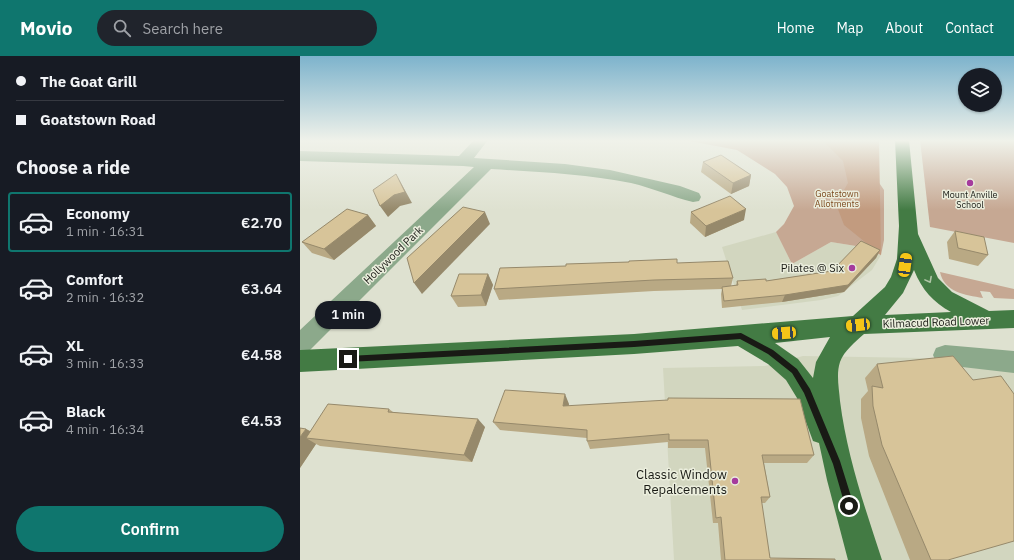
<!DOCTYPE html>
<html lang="en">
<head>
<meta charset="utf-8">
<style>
	body { margin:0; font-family:"IBM Plex Sans",sans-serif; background:#20242c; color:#f1f3f6; height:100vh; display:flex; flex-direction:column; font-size:15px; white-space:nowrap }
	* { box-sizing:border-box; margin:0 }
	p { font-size:13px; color:#9ea1a6 }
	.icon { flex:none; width:22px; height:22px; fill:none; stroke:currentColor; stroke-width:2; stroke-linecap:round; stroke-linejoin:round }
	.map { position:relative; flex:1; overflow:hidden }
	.side { display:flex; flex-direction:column; background:#171b24; width:300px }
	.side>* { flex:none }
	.guide { display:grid; align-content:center; height:88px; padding:0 16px; background:#171b24 }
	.controls { position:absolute; left:658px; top:12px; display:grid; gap:8px }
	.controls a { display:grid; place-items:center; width:44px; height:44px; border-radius:50%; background:#171b24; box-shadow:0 1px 3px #0004; font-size:20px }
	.end { position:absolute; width:18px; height:18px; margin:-9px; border:5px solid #191a15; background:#fff; box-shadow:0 0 0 2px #fff }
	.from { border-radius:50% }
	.bubble { position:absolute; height:28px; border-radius:14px; background:#171b24; box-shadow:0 1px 3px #0004; font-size:13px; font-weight:600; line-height:28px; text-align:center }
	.car { position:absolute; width:12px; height:24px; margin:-12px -6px; border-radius:5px; box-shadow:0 0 3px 1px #0007; background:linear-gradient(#f5c518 24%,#345 0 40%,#f5c518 0 76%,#345 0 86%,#f5c518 0) }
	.guide b { display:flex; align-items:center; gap:14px; height:38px; font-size:15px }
	.guide b+b { border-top:1px solid #363941 }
	.guide i { width:10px; height:10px; background:#f1f3f6 }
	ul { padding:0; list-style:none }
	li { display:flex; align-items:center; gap:12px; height:60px; margin:0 8px 6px; padding:0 8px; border:2px solid transparent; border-radius:4px }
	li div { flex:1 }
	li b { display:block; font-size:15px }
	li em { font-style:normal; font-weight:600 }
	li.selected { border-color:#0f766e }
	li>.icon { width:36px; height:36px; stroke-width:1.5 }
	h2 { padding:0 16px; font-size:18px; line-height:48px }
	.cta { display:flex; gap:8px; margin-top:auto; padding:8px 16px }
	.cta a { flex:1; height:46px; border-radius:24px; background:#0f766e; color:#fff; font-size:16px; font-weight:600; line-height:46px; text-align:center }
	header { display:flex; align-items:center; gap:24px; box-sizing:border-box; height:56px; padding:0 20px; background:#0f766e; color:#fff }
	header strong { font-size:19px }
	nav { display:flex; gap:22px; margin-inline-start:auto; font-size:14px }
	.search { width:280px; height:36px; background:#20242c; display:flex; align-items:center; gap:10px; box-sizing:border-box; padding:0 14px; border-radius:22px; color:#9ea1a6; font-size:15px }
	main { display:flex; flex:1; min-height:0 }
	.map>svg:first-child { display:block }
</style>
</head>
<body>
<header>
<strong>Movio</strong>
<div class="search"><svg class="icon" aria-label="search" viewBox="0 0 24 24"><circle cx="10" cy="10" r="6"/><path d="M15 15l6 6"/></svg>Search here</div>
<nav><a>Home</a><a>Map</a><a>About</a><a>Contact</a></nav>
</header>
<main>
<section class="side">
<div class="guide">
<b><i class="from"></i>The Goat Grill</b>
<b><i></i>Goatstown Road</b>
</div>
<h2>Choose a ride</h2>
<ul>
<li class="selected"><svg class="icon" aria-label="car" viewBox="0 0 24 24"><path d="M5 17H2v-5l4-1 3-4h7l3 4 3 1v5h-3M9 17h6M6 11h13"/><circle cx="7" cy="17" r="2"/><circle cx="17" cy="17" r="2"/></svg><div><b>Economy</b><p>1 min · 16:31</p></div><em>€2.70</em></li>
<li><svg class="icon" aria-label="car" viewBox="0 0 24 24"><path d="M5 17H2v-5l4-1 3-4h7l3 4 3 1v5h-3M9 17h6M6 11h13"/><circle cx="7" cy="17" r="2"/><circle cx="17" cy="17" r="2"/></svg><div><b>Comfort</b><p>2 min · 16:32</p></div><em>€3.64</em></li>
<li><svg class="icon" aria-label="car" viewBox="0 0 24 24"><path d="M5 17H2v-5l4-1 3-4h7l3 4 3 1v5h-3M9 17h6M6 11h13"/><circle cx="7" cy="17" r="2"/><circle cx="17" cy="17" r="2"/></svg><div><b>XL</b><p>3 min · 16:33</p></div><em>€4.58</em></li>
<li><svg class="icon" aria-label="car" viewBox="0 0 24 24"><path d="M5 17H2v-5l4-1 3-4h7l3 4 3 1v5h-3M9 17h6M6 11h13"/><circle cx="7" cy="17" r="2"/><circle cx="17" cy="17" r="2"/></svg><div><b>Black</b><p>4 min · 16:34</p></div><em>€4.53</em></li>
</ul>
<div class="cta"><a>Confirm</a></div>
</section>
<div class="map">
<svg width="714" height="504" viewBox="0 0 714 504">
	<rect width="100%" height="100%" fill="#dee1d0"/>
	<g fill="#d2d6bf">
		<path d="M476 176 492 208 531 186 556 190 581 199 572 214 538 240 521 244 442 254 422 191Z"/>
		<path d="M503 300 622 302 714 315V504H374L363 312 465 310Z"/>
	</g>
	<g fill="#c6a893">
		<path d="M384 84H550L584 134V184L581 199 556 190 531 186 492 208 476 176 484 168 494 150 487 131 475 118 437 94Z"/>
		<path d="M620 84H714V187L630 171Z"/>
		<path d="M640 216 714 233V243L694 242 690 236 680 235 683 242C665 239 644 236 640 216Z"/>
	</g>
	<path fill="#c29b7f" d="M522 84H579L581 199 544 169 536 148 548 127 543 105Z"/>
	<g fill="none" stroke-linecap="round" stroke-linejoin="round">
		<g fill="#8ca98b" fill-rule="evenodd">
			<path d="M174 84H188L174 102 265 108 310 114 380 130 399 137 401 141 399 145 393 146C372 141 353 132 331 127 285 118 238 116 191 113L8 296 0 299V274L174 111 163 110 0 105V95L159 100Z"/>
			<path d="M645 289 714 295V317L645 309 636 306 633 299 636 292Z"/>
		</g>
		<path fill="#437b44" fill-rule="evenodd" d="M595 84H609L618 178 638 222 652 236 689 255 714 254V272L564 278C555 286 544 295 540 306 536 318 539 332 540 345 547 400 565 452 582 504H548L527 424 519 387 513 385 497 342 486 324 468 308 438 290 334 298 0 316V294L334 278 553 260 585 231 591 221 597 203 599 170ZM614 214C622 234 633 246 651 256L585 259 603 237ZM530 281 516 306 513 322 498 303 475 287Z"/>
	</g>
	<g fill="#b9a984">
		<path d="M403 106 451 119 449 130 431 138 401 116Z"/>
		<path d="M391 156 444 164 405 181 390 167Z"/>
		<path d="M68 159 76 170 34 204 12 197 2 186Z"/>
		<path d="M655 175 688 199 678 210 649 203 647 186Z"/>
		<path d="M580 194 576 202 544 236 482 246 422 252 421 238 422 233 354 235 199 244 194 233 266 210 329 206 377 207 433 222 431 230 436 229 437 225H466L532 215Z"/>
		<path d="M188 218 193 229 186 250 158 251 151 240Z"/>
		<path d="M577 308 648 504H610L569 400 561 362V343L568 335 565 322Z"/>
		<path d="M269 348V350L514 399 507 407H464L470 441 465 447H461L470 502 535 504H421L418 467H413L405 392H368V386L290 393 287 385V382L200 374 193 366Z"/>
		<path d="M89 353 93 356 185 371 172 406 20 390 16 388 0 412 6 373 10 375Z"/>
	</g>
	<g fill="#96896b">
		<path d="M96 118 112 147 100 150 88 161 80 150Z"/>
		<path d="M451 119 449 130 431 138 433 127Z"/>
		<path d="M446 153 444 164 405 181 406 170Z"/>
		<path d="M185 156 190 168 122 238 114 227Z"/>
		<path d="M68 159 76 170 34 204 24 193Z"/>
		<path d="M580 194 576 202 544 236 482 246 485 239Z"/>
		<path d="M188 218 193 229 186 250 181 239Z"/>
		<path d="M265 338 269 348 266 359 263 350Z"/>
		<path d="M178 363 185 371 172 406 164 399Z"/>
		<path d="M6 373 20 381 6 382 16 388 0 412V381Z"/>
	</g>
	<g fill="#d7c499" stroke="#96896b">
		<path d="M421 99 451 119 433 127 403 106Z"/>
		<path d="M96 118 105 136 94 139 80 150 73 134Z"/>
		<path d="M430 140 446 153 406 170 391 156Z"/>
		<path d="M163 151 185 156 114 227 107 202Z"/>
		<path d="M47 153 68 159 24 193 2 186Z"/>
		<path d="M655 175 684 181 688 199 658 192Z"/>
		<path d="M561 185 580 194 548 229 485 239 424 245 422 231 438 229 437 225 466 223V225L532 215Z"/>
		<path d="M377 203V207L428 205 433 222 354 224 194 233 200 212 266 210V208L329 206V205Z"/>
		<path d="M159 218H188L181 239 151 240Z"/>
		<path d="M653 300 673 324 701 320 714 338V485L648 504H631L582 389 573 350 572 330 583 332 577 308Z"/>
		<path d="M205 334 265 338 263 350 368 344V342L500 343 514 399H462L470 441H461L470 502 535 503V504H425L421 461 416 462 408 384H369V378L287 385V374L193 366Z"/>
		<path d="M28 348 89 353 88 356 178 363 164 399 6 382Z"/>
		<path d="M0 372 6 373 0 381Z"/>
	</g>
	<defs><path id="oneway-chevron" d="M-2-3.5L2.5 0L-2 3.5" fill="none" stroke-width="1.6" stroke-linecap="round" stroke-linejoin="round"/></defs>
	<use stroke="#b0c6a7" href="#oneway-chevron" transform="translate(629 224) rotate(62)"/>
	<linearGradient id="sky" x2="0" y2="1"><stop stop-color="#7db3cc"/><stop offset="0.55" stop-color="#f0f2ea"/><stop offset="1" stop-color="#f0f2ea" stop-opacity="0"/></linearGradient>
	<rect width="714" height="154" fill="url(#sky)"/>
	<path fill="#191a15" d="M441 277 473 294 497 313 510 333 540 405 554 450 553 453H546L533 408 504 337 492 317 468 298 440 283 334 291 48 306 44 303 48 300 334 285Z"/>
	<g fill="#a53b9d" stroke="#ebeedd" stroke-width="1.5">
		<circle cx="670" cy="127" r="4"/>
		<circle cx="552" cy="212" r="4"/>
		<circle cx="435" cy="425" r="4"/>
	</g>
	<g text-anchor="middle" stroke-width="3" stroke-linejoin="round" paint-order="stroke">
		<g font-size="9" fill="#7c491d" stroke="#ebeedd">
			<text x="537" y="141">Goatstown<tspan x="537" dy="10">Allotments</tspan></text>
		</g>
		<g font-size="9" fill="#191a15" stroke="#ebeedd">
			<text x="670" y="142">Mount Anville<tspan x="670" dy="10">School</tspan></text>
		</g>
		<g font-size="11" fill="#191a15" stroke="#ebeedd">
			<text transform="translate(93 199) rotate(-44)" y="4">Hollywood Park</text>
			<text transform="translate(636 266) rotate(-2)" y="4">Kilmacud Road Lower</text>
		</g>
		<g font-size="11" fill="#191a15" stroke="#ebeedd" text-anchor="end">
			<text x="544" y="216">Pilates @ Six</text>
		</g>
		<g font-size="13" fill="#191a15" stroke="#ebeedd" text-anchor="end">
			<text x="427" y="423">Classic Window<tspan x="427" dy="15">Repalcements</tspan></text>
		</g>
	</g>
</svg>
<div class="controls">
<a><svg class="icon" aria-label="layers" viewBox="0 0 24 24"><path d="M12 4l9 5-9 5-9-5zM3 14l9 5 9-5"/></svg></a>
</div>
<i class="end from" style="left:549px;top:450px"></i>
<i class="end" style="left:48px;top:303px"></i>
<div class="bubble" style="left:15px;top:245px;width:66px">1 min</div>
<i class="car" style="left:605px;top:209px;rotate:8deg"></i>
<i class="car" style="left:558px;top:269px;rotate:264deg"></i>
<i class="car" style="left:484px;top:277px;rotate:266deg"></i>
</div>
</main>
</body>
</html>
